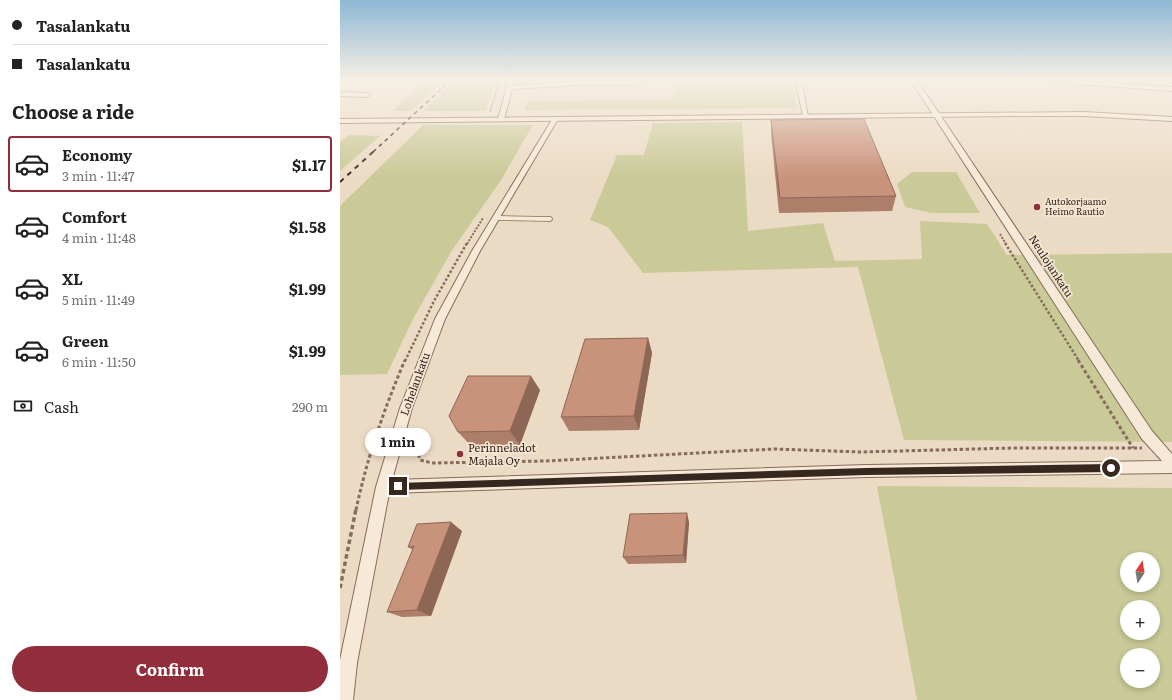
<!DOCTYPE html>
<html lang="en">
<head>
<meta charset="utf-8">
<style>
	body { margin:0; font-family:Literata,serif; background:#f6f6f6; color:#222; height:100vh; display:flex; flex-direction:column; font-size:15px; white-space:nowrap }
	* { box-sizing:border-box; margin:0 }
	p { font-size:13px; color:#767676 }
	.icon { flex:none; width:22px; height:22px; fill:none; stroke:currentColor; stroke-width:2; stroke-linecap:round; stroke-linejoin:round }
	.map { position:relative; flex:1; overflow:hidden }
	.details { display:flex; flex-direction:column; background:#fff; width:340px }
	.details>* { flex:none }
	.hud { display:grid; align-content:center; height:88px; padding:0 12px; background:#fff }
	.needle { width:26px; rotate:12deg }
	.buttons { position:absolute; left:780px; top:552px; display:grid; gap:8px }
	.buttons a { display:grid; place-items:center; width:40px; height:40px; border-radius:50%; background:#fff; box-shadow:0 2px 6px #0003; font-size:20px }
	.end { position:absolute; width:18px; height:18px; margin:-9px; border:5px solid #36271f; background:#fff; box-shadow:0 0 0 2px #fff }
	.from { border-radius:50% }
	.bubble { position:absolute; height:28px; border-radius:14px; background:#fff; box-shadow:0 2px 6px #0003; font-size:13px; font-weight:700; line-height:28px; text-align:center }
	.hud b { display:flex; align-items:center; gap:14px; height:38px; font-size:15px }
	.hud b+b { border-top:1px solid #e0e0e0 }
	.hud i { width:10px; height:10px; background:#222 }
	ul { padding:0; list-style:none }
	li { display:flex; align-items:center; gap:12px; height:56px; margin:0 8px 6px; padding:0 4px; border:2px solid transparent; border-radius:4px }
	li div { flex:1 }
	li b { display:block; font-size:15px }
	li em { font-style:normal; font-weight:700 }
	li.on { border-color:#922e3c }
	li>.icon { width:36px; height:36px; stroke-width:1.5 }
	h2 { padding:0 12px; font-size:18px; line-height:48px }
	.pay { display:flex; align-items:center; gap:10px; height:44px; padding:0 12px; font-size:15px }
	.pay p { margin-inline-start:auto }
	.cta { display:flex; gap:8px; margin-top:auto; padding:8px 12px }
	.cta a { flex:1; height:46px; border-radius:24px; background:#922e3c; color:#fff; font-size:16px; font-weight:700; line-height:46px; text-align:center }
	main { display:flex; flex:1; min-height:0 }
	.map>svg:first-child { display:block }
</style>
</head>
<body>
<main>
<section class="details">
<div class="hud">
<b><i class="from"></i>Tasalankatu</b>
<b><i></i>Tasalankatu</b>
</div>
<h2>Choose a ride</h2>
<ul>
<li class="on"><svg class="icon" aria-label="car" viewBox="0 0 24 24"><path d="M5 17H2v-5l4-1 3-4h7l3 4 3 1v5h-3M9 17h6M6 11h13"/><circle cx="7" cy="17" r="2"/><circle cx="17" cy="17" r="2"/></svg><div><b>Economy</b><p>3 min · 11:47</p></div><em>$1.17</em></li>
<li><svg class="icon" aria-label="car" viewBox="0 0 24 24"><path d="M5 17H2v-5l4-1 3-4h7l3 4 3 1v5h-3M9 17h6M6 11h13"/><circle cx="7" cy="17" r="2"/><circle cx="17" cy="17" r="2"/></svg><div><b>Comfort</b><p>4 min · 11:48</p></div><em>$1.58</em></li>
<li><svg class="icon" aria-label="car" viewBox="0 0 24 24"><path d="M5 17H2v-5l4-1 3-4h7l3 4 3 1v5h-3M9 17h6M6 11h13"/><circle cx="7" cy="17" r="2"/><circle cx="17" cy="17" r="2"/></svg><div><b>XL</b><p>5 min · 11:49</p></div><em>$1.99</em></li>
<li><svg class="icon" aria-label="car" viewBox="0 0 24 24"><path d="M5 17H2v-5l4-1 3-4h7l3 4 3 1v5h-3M9 17h6M6 11h13"/><circle cx="7" cy="17" r="2"/><circle cx="17" cy="17" r="2"/></svg><div><b>Green</b><p>6 min · 11:50</p></div><em>$1.99</em></li>
</ul>
<div class="pay"><svg class="icon" aria-label="cash" viewBox="0 0 24 24"><path d="M3 7h18v10H3z"/><circle cx="12" cy="12" r="2"/></svg>Cash<p>290 m</p></div>
<div class="cta"><a>Confirm</a></div>
</section>
<div class="map">
<svg width="832" height="700" viewBox="0 0 832 700">
	<rect width="100%" height="100%" fill="#ecdbc4"/>
	<g fill="#cac998" fill-rule="evenodd">
		<path d="M90 79H106L71 111H52Z"/>
		<path d="M117 79H157L146 111H83Z"/>
		<path d="M338 79H451L457 108 185 110 187 101 333 100Z"/>
		<path d="M402 122 408 231 483 223 495 261 582 259 580 221 647 224 667 255 832 253V442L564 440 518 267 303 273 268 227 250 220 277 155H304L313 123Z"/>
		<path d="M83 125H193L161 180 111 252 73 319 47 374 0 375V206Z"/>
		<path d="M9 135 40 136 0 171V142Z"/>
		<path d="M572 172H616L640 213H591L565 207 557 184Z"/>
		<path d="M537 486 832 488V700H577ZM787 559H813V585H787ZM787 607H813V633H787ZM787 655H813V681H787Z"/>
	</g>
	<g fill="none" stroke-linecap="round" stroke-linejoin="round">
		<defs>
			<path id="service" d="M156 218 210 219"/>
			<g id="minor">
				<path d="M169 79H175L173 86 238 81 303 80 306 82 303 84 238 85 172 89 164 119 161 121 158 119Z"/>
				<path d="M455 79H461L468 117 463 116Z"/>
				<path d="M570 79H576L812 431 832 454V473L526 477 49 493 17 663 13 700H0V660L36 487 60 408 95 319 132 251 213 118 218 119 140 251 105 319 72 408 52 480 526 465 822 461 802 439Z"/>
				<path d="M709 79 832 87V91L711 82Z"/>
				<path d="M0 92 27 93 30 95 27 97 0 96Z"/>
			</g>
			<path id="tertiary" d="M744 112 832 117V121L744 116H689L0 123V119Z"/>
		</defs>
		<use href="#service" stroke="#866c5b" stroke-width="5.5"/>
		<use href="#minor" stroke="#866c5b" stroke-width="2"/>
		<use href="#tertiary" stroke="#866c5b" stroke-width="2"/>
		<path stroke="#866c5b" stroke-width="1.5" stroke-dasharray="1.5 1" stroke-linecap="butt" d="M150 112 160 79"/>
		<g stroke="#866c5b" stroke-width="2" stroke-dasharray="2 1.5" stroke-linecap="butt">
			<path d="M660 234 666 244"/>
			<path d="M127 244 143 218"/>
		</g>
		<g stroke="#866c5b" stroke-width="2.5" stroke-dasharray="2.5 2" stroke-linecap="butt">
			<path d="M665 243 739 361"/>
			<path d="M65 361 94 301 127 243"/>
		</g>
		<g stroke="#866c5b" stroke-width="3" stroke-dasharray="3.5 2.5" stroke-linecap="butt">
			<path d="M738 360 793 448"/>
			<path d="M68 444 76 445 80 460 92 463 205 461 434 449 521 452 673 448H802"/>
			<path d="M31 449 43 447"/>
			<path d="M16 510C27 458 44 409 65 360"/>
		</g>
		<path stroke="#866c5b" stroke-width="3.5" stroke-dasharray="4.5 3" stroke-linecap="butt" d="M0 588 16 509"/>
		<use href="#service" stroke="#f7e9d7" stroke-width="4"/>
		<use href="#minor" fill="#f7e9d7" fill-rule="evenodd"/>
		<use href="#tertiary" fill="#f7e9d7" fill-rule="evenodd"/>
		<path stroke="#36271f" stroke-width="1.5" stroke-dasharray="4 4" stroke-linecap="butt" d="M33 152 112 79"/>
		<path stroke="#36271f" stroke-width="2" stroke-dasharray="5 5" stroke-linecap="butt" d="M0 182 34 151"/>
	</g>
	<g fill="#ad7e6a">
		<path d="M431 120 556 196 552 211 439 213 431 134Z"/>
		<path d="M308 338 312 353 299 430 229 431 221 417Z"/>
		<path d="M200 390 180 445 131 446 118 432Z"/>
		<path d="M349 522 346 563 288 564 283 557Z"/>
		<path d="M122 531 91 616 62 617 47 612 73 550 68 547Z"/>
	</g>
	<g fill="#8d6656">
		<path d="M308 338 312 353 299 430 294 416Z"/>
		<path d="M191 376 200 390 180 445 170 431Z"/>
		<path d="M347 513 349 522 346 563 343 555Z"/>
		<path d="M111 522 122 531 91 616 77 610Z"/>
	</g>
	<g fill="#c9927b" stroke="#8d6656">
		<path d="M524 119 556 196 440 198 431 120Z"/>
		<path d="M308 338 294 416 221 417 245 339Z"/>
		<path d="M128 376H191L170 431 118 432 109 416Z"/>
		<path d="M347 513 343 555 283 557 290 514Z"/>
		<path d="M111 522 77 610 47 612 74 546 68 547 77 524Z"/>
	</g>
	<linearGradient id="sky" x2="0" y2="1"><stop stop-color="#8db8d4"/><stop offset="0.45" stop-color="#f6efe4"/><stop offset="1" stop-color="#f6efe4" stop-opacity="0"/></linearGradient>
	<rect width="832" height="177" fill="url(#sky)"/>
	<path fill="#36271f" d="M771 464 775 468 771 472 526 475 58 490 54 486 58 483 526 468Z"/>
	<g fill="#922e3c" stroke="#f4e6d3" stroke-width="1.5">
		<circle cx="697" cy="207" r="4"/>
		<circle cx="120" cy="454" r="4"/>
	</g>
	<g text-anchor="middle" stroke-width="3.5" stroke-linejoin="round" paint-order="stroke">
		<g font-size="9" fill="#36271f" stroke="#f4e6d3" text-anchor="start">
			<text x="705" y="205">Autokorjaamo<tspan x="705" dy="10">Heimo Rautio</tspan></text>
		</g>
		<g font-size="11" fill="#36271f" stroke="#f4e6d3">
			<text transform="translate(711 266) rotate(57)" y="4">Neulojankatu</text>
			<text transform="translate(75 384) rotate(-70)" y="4">Lohelankatu</text>
		</g>
		<g font-size="11" fill="#36271f" stroke="#f4e6d3" text-anchor="start">
			<text x="128" y="452">Perinneladot<tspan x="128" dy="13">Majala Oy</tspan></text>
		</g>
	</g>
</svg>
<div class="buttons">
<a><svg class="needle" viewBox="-14 -14 28 28"><path d="M0-13l5 13h-10z" fill="#e53935"/><path d="M0 13l5-13h-10z" fill="#767676"/></svg></a>
<a>+</a>
<a>−</a>
</div>
<i class="end from" style="left:771px;top:468px"></i>
<i class="end" style="left:58px;top:486px"></i>
<div class="bubble" style="left:25px;top:428px;width:66px">1 min</div>
</div>
</main>
</body>
</html>
